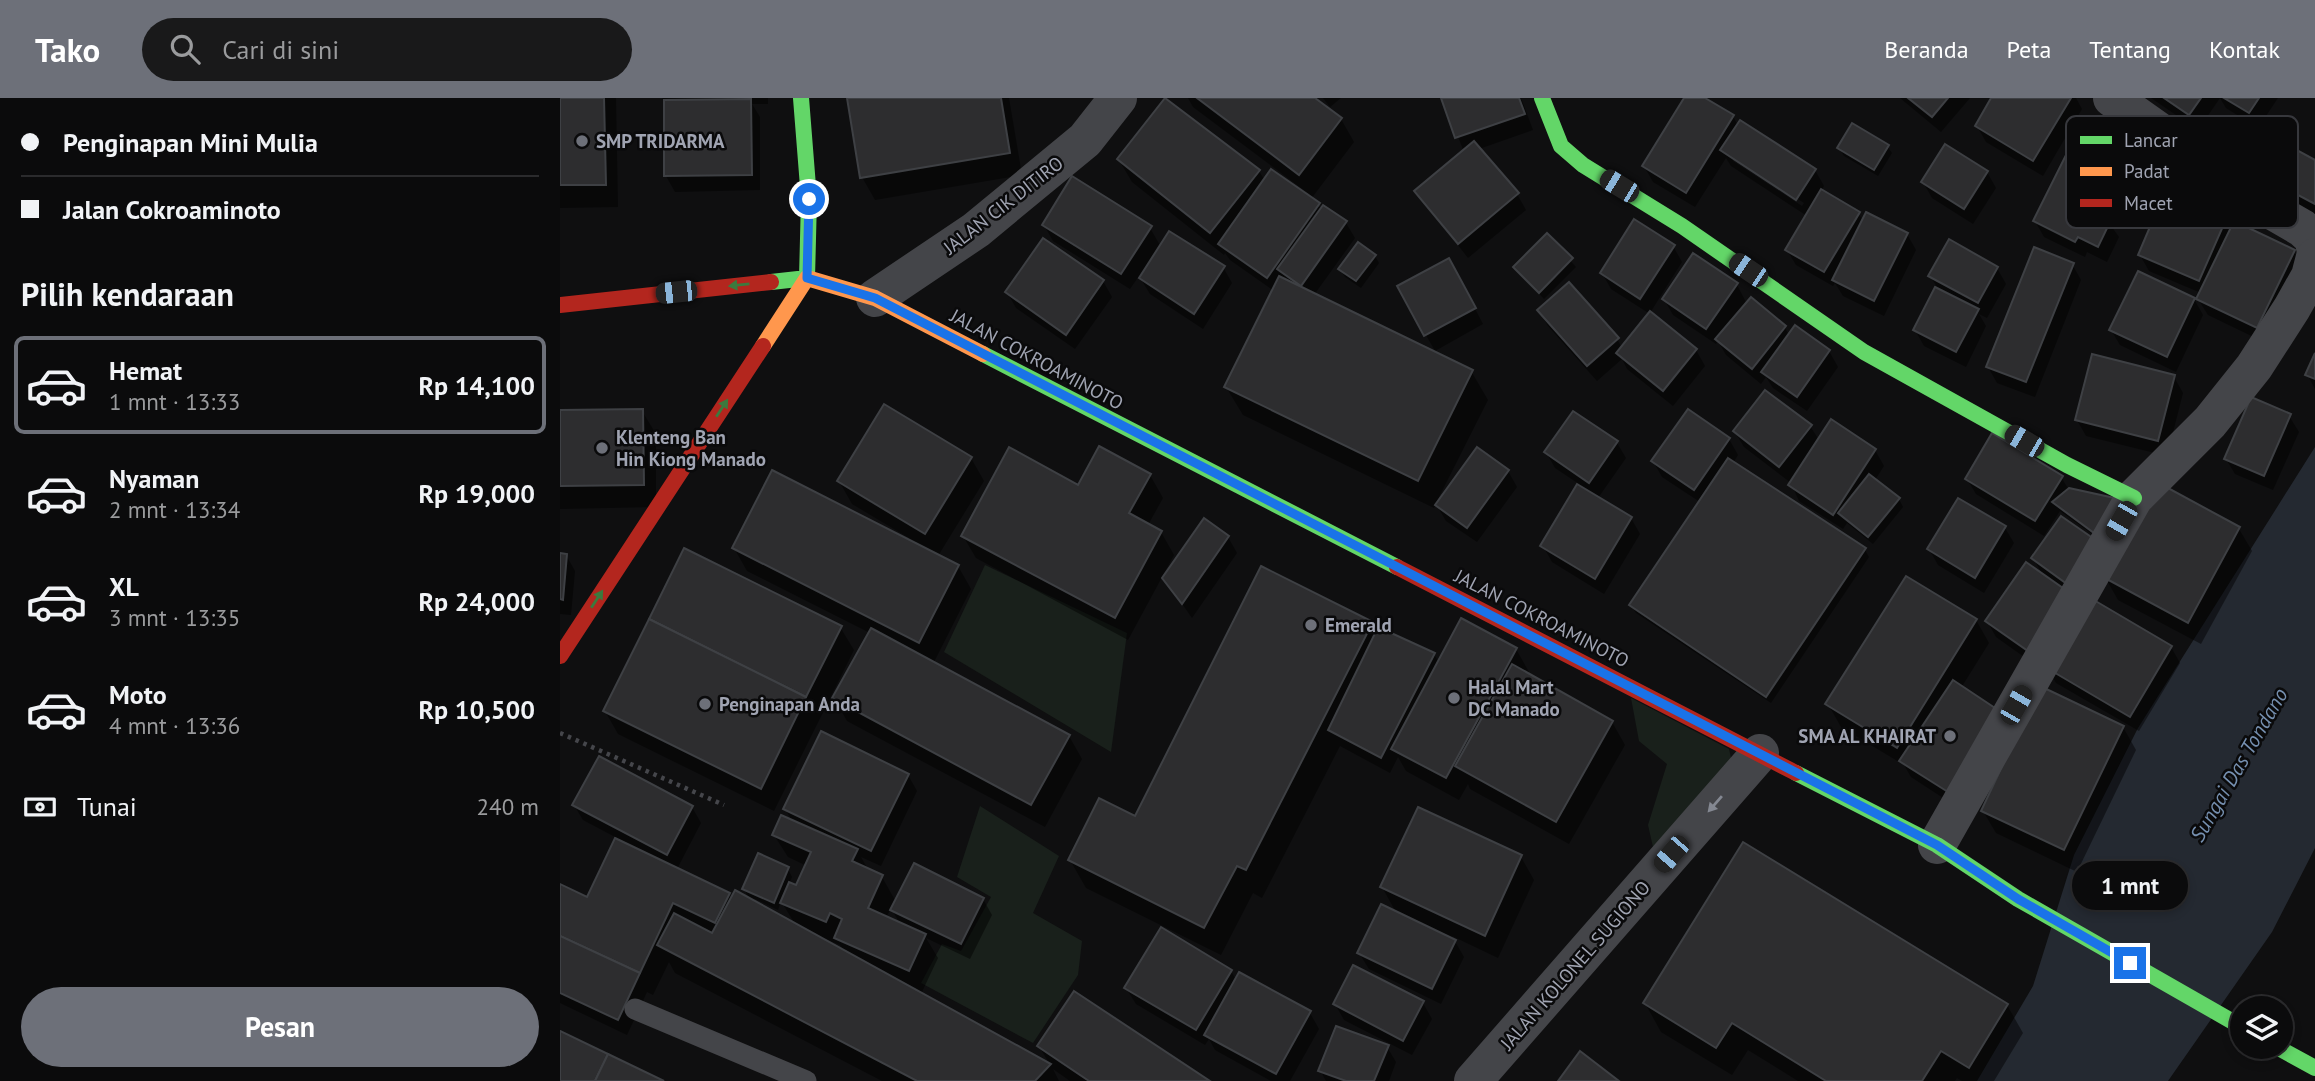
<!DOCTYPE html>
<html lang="id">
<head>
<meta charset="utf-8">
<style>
	body { margin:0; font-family:"PT Sans",sans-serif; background:#19191a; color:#f1f3f6; height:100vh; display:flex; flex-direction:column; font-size:26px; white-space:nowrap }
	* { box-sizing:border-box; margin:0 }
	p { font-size:23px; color:#9a9b9d }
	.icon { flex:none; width:38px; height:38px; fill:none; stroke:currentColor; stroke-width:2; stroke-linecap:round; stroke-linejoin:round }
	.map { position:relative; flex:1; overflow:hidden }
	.sheet { display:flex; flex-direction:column; background:#0b0b0c; width:560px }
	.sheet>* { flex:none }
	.banner { display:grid; align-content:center; height:154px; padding:0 21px; background:#0b0b0c }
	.tools { position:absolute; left:1670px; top:898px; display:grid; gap:14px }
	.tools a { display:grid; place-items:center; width:63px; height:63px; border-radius:50%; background:#0b0b0c; box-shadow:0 4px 10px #0003,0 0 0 2px #2b2b2d; font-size:35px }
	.end { position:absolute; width:32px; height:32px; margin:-16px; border:9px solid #1a73e8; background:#fff; box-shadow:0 0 0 4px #fff }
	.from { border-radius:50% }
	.bubble { position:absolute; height:49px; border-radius:24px; background:#0b0b0c; box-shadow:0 4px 10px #0003,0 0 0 2px #2b2b2d; font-size:23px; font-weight:700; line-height:49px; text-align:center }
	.car { position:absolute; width:21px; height:42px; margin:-21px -10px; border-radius:9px; box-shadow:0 0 5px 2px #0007; background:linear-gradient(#222 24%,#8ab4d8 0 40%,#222 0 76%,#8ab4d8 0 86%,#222 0) }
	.banner b { display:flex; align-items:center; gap:24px; height:66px; font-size:26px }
	.banner b+b { border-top:2px solid #2b2b2d }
	.banner i { width:18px; height:18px; background:#f1f3f6 }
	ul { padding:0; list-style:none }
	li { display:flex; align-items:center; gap:21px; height:98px; margin:0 14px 10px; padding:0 7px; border:4px solid transparent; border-radius:10px }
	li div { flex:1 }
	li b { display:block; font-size:26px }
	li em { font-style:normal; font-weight:700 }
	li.selected { border-color:#6d7079 }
	li>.icon { width:63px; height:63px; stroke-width:1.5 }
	h2 { padding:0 21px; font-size:32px; line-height:84px }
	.pay { display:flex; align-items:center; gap:18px; height:77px; padding:0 21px; font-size:26px }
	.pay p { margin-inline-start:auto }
	.cta { display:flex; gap:14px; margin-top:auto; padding:14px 21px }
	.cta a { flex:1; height:80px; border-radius:42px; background:#6d7079; color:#fff; font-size:28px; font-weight:700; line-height:80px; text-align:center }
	header { display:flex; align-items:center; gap:42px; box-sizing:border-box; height:98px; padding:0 35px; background:#6d7079; color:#fff }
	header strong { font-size:33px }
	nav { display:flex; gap:38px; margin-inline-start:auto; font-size:24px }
	.search { width:490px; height:63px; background:#19191a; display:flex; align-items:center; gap:18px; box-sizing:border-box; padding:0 24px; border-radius:38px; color:#9a9b9d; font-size:26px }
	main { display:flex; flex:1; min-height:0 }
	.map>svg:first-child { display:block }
</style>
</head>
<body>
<header>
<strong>Tako</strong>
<div class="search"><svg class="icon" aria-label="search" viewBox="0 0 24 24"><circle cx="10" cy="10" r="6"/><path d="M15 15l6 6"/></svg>Cari di sini</div>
<nav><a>Beranda</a><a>Peta</a><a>Tentang</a><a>Kontak</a></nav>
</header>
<main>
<section class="sheet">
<div class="banner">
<b><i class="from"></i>Penginapan Mini Mulia</b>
<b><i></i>Jalan Cokroaminoto</b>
</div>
<h2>Pilih kendaraan</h2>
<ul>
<li class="selected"><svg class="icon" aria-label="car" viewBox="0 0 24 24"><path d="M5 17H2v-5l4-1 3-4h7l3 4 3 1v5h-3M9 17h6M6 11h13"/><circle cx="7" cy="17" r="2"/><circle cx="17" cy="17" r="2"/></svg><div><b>Hemat</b><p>1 mnt · 13:33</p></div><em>Rp 14,100</em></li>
<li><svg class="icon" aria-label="car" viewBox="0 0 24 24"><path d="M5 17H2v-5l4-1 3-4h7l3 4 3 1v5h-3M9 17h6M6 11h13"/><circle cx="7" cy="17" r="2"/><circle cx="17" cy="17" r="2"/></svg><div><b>Nyaman</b><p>2 mnt · 13:34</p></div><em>Rp 19,000</em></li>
<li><svg class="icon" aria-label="car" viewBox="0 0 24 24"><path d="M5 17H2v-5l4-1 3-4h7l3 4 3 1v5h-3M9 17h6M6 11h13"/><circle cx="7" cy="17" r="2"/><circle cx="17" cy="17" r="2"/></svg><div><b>XL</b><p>3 mnt · 13:35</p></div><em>Rp 24,000</em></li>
<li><svg class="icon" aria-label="car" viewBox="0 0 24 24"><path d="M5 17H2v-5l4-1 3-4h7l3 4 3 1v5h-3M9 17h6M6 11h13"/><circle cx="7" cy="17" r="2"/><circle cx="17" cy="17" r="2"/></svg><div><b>Moto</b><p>4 mnt · 13:36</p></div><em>Rp 10,500</em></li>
</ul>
<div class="pay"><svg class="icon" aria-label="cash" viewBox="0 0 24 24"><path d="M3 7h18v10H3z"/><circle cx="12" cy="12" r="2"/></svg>Tunai<p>240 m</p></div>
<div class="cta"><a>Pesan</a></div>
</section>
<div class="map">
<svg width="1755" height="983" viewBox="0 0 1755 983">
	<rect width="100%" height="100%" fill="#0f0f10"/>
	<g fill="#19201b">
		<path d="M425 467 567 535 551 654 384 554Z"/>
		<path d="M1071 600 1169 651 1174 673 1093 749 1088 727 1107 666 1079 643Z"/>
		<path d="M420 708 499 758 473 815 522 843 518 877 473 945 361 885 382 846 401 853 431 799 397 779Z"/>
	</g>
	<path fill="#242931" d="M1755 349V750L1712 834 1608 983H1417L1473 888 1514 757 1578 630Z"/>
	<g fill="#0007" fill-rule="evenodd">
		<path d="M0 0H56L58 109 0 110Z"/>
		<path d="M102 0H208V6H192L200 19V92L115 94 106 78V6Z"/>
		<path d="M289 0H449L462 77 315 102 302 79Z"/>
		<path d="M628 0H753L781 21 794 44 751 101 762 111 786 125 795 140 754 197 911 273 928 302 876 405 948 373 957 389 917 444 886 423 876 406 874 410 683 317 666 289 714 193 670 162 665 155 664 157 572 84 559 62 607 1 699 73 705 83 747 98 749 96 633 9Z"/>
		<path d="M763 0H781L770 9Z"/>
		<path d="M883 0H961L973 32 919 51 957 96 966 112 908 160 856 93 904 54Z"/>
		<path d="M1126 0H1142L1173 18 1178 28 1255 72 1264 88 1261 93 1298 115 1303 123 1347 136 1356 152 1324 218 1283 198 1275 185 1273 188 1236 167 1227 152 1247 118 1171 68 1166 60 1135 109 1093 84 1084 68ZM1173 59 1244 105 1242 108 1173 63Z"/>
		<path d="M1340 0H1410L1381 34Z"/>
		<path d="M1433 0H1516L1522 11 1483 78 1426 44 1417 28Z"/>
		<path d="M1591 0H1660L1638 32Z"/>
		<path d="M1660 0H1718L1698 30 1666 10Z"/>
		<path d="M1327 48 1332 55 1318 78 1284 58 1279 50Z"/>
		<path d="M1562 50 1571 66 1544 118 1559 139 1547 164 1527 154 1525 159 1484 139 1475 123Z"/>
		<path d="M1755 64V116L1690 82 1681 66Z"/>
		<path d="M1427 74 1436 90 1413 126 1372 100 1363 84Z"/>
		<path d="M1670 112 1678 127 1734 154 1743 169 1706 245 1648 217 1638 201 1641 195 1589 173 1580 157Z"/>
		<path d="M484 127 590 130 601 149 663 169 672 185 643 231 590 196 579 178 570 191 493 143Z"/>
		<path d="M987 137 1016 169 984 201 955 169Z"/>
		<path d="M1113 148 1122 164 1090 215 1136 252 1145 268 1113 308 1067 271 1062 261 1037 283 988 228 979 213 1057 241 1062 250 1090 216 1051 191 1042 175Z"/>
		<path d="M815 158 819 165 801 190 785 179 780 171Z"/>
		<path d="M1512 166 1521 182 1475 299 1437 285 1428 269Z"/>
		<path d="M1437 170 1446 186 1427 220 1419 216 1426 228 1406 269 1364 248 1355 232 1377 189 1370 178Z"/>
		<path d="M898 178 923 226 875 253 866 237Z"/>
		<path d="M543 183 552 199 515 251 456 210 447 194Z"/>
		<path d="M1177 187 1187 206 1191 202 1225 230 1229 237 1269 253 1278 269 1247 313 1213 290 1206 279 1201 286 1166 257 1158 243 1156 246 1113 217 1104 201Z"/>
		<path d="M1634 201 1643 217 1616 274 1560 247 1551 232Z"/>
		<path d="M1755 259V291L1747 276Z"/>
		<path d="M1614 279 1623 295 1607 358 1526 338 1517 322Z"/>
		<path d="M82 313 96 336V409L0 411V314Z"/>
		<path d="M1014 315 1057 345 1066 360 1038 400 1071 420 1080 436 1044 496 992 464 983 448 1019 386 995 370 986 354Z"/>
		<path d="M1729 318 1739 334 1713 392 1675 376 1666 361Z"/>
		<path d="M1250 328 1259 342 1315 352 1324 368 1315 382 1339 401 1343 409 1313 446 1287 425 1283 431 1239 403 1231 385 1184 349 1175 334Z"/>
		<path d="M1169 341 1178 357 1173 365 1305 452 1309 459 1211 605 1076 515 1071 507 1140 404 1102 379 1093 363Z"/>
		<path d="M411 360 424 383 378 458 398 468 411 491 373 566 509 638 522 661 485 729 287 623 274 600 310 535 187 473 174 450 347 443 349 440 292 406 279 383Z"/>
		<path d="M590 377 603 400 588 427 601 434 614 457 568 542 416 460 403 438 519 389Z"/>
		<path d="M1501 379 1539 441 1500 413 1484 438 1416 396 1407 381Z"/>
		<path d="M1445 430 1454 445 1424 495 1378 467 1369 451Z"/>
		<path d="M1679 431 1692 453 1641 546 1558 502 1545 479Z"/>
		<path d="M668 439 677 455 632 520 604 480Z"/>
		<path d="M1535 445 1477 568 1436 539 1427 523 1484 479 1473 460Z"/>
		<path d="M0 457H6L15 473 11 517 0 516Z"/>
		<path d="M1416 522 1429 545 1401 590 1397 709 1351 679 1344 667 1281 629 1268 606Z"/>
		<path d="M812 526 817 534 874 556 879 565 956 551 969 574 967 577 1052 624 1065 647 1009 746 910 691 908 686 899 702 846 673 838 659 830 675 780 648 702 800 693 795 661 857 526 790 510 762 576 720Z"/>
		<path d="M280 529 294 552 214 713 58 636 45 613Z"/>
		<path d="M1611 549 1620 565 1579 633 1496 585 1487 569Z"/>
		<path d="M1563 629 1576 652 1517 774 1436 735 1423 713Z"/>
		<path d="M348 677 357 693 321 768 301 759 309 773 322 779 336 804 423 801 432 817 410 861 366 840 378 860 361 896 490 967 479 948 647 983H510L493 971 499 983H322L115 875 109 864 93 897 87 894 67 937 0 905V788L28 801 57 740 23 722 14 707 132 709 141 725 117 771 169 796 172 802H190L184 791 228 771 232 779 229 786 237 789 247 768 228 759 214 737 233 724 225 711ZM195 801 218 812 221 803 235 826 193 804ZM331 810 340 826 326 820ZM268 842 280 847 284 853 267 844Z"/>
		<path d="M961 759 974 782 938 860 892 838 904 859 881 906 809 871 799 855 837 816 822 789Z"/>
		<path d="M671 873 676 882 750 915 759 931 730 983H711L655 952 649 941 645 947 576 906 566 890Z"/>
		<path d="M863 905 872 921 852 957 784 922 775 906Z"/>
		<path d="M1085 905 1447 907 1463 935 1434 983H1402L1397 980 1395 983H1238L1188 952 1172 977 1101 934Z"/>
		<path d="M827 949 836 964 829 983H766L760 972Z"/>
	</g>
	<g fill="#2d2d2f" stroke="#3e4044" stroke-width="2">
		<path d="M0 0H44L46 87H0Z"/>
		<path d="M287 0H441L450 55 300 80Z"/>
		<path d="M605 0 700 72 650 135 557 61Z"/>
		<path d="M637 0H755L782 20 739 77Z"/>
		<path d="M881 0H959L965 16 895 40Z"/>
		<path d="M1124 0H1145L1174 17 1126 95 1082 68Z"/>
		<path d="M1348 0H1388L1372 19Z"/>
		<path d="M1431 0H1511L1473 63 1415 28Z"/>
		<path d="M1604 0H1641L1629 17Z"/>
		<path d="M1664 0H1699L1689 15Z"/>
		<path d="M191 1 192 77 104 78V2Z"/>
		<path d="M1180 22 1256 71 1236 102 1160 52Z"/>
		<path d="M1292 25 1329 47 1314 72 1277 50Z"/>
		<path d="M1521 27 1563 48 1531 111 1551 122 1538 149 1518 139 1515 144 1473 123Z"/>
		<path d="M1698 31 1755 62V106L1679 66Z"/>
		<path d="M914 43 959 95 898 146 854 93Z"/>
		<path d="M1385 46 1428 73 1404 111 1361 84Z"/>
		<path d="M711 71 760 105 707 180 658 146Z"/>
		<path d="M512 78 592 128 561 176 482 127Z"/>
		<path d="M1609 84 1671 110 1639 183 1578 157Z"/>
		<path d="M1261 91 1300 114 1264 174 1225 152Z"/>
		<path d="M763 107 787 123 741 188 717 171Z"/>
		<path d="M1306 114 1348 135 1314 203 1272 182Z"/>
		<path d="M1074 121 1115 147 1080 201 1040 175Z"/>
		<path d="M1674 123 1735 152 1697 230 1636 201Z"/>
		<path d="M609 133 665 168 634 216 579 180Z"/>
		<path d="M987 135 1013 160 979 195 953 169Z"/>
		<path d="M483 140 544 182 506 237 445 194Z"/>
		<path d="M1389 141 1438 169 1418 205 1368 178Z"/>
		<path d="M798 144 816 157 796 183 778 171Z"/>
		<path d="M1474 149 1514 165 1466 284 1426 269Z"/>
		<path d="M1133 155 1178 185 1146 231 1102 201Z"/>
		<path d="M889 160 916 210 864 238 837 188Z"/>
		<path d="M1578 173 1635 200 1607 259 1549 232Z"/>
		<path d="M719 178 913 272 858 383 664 289Z"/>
		<path d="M1009 184 1059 240 1027 268 977 212Z"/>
		<path d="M1375 189 1419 211 1396 254 1353 232Z"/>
		<path d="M1191 199 1226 228 1192 271 1155 241Z"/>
		<path d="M1090 213 1137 251 1103 293 1056 255Z"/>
		<path d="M1235 227 1270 252 1237 299 1201 274Z"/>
		<path d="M1755 255V281L1745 277Z"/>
		<path d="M1532 256 1615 277 1598 343 1515 322Z"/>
		<path d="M1205 292 1252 327 1219 369 1173 333Z"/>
		<path d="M1691 299 1731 316 1704 378 1664 361Z"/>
		<path d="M324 306 412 359 365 436 277 383Z"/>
		<path d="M83 311 84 387 0 388V312Z"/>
		<path d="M1128 311 1170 340 1134 392 1091 363Z"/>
		<path d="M1013 313 1058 343 1029 385 984 354Z"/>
		<path d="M1271 321 1316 351 1273 417 1228 387Z"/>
		<path d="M1432 335 1503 378 1475 423 1405 381Z"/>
		<path d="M539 348 591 376 569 415 602 433 555 520 401 438 449 349 518 387Z"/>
		<path d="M917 349 949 372 907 430 875 407Z"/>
		<path d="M1168 360 1306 450 1206 599 1069 507Z"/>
		<path d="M212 372 399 467 359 545 172 450Z"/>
		<path d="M1309 376 1340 400 1308 439 1278 415Z"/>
		<path d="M1595 383 1680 429 1628 525 1543 479Z"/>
		<path d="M1017 386 1072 419 1035 481 980 448Z"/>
		<path d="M1509 390 1559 401 1534 435 1492 404Z"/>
		<path d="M1398 400 1446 428 1415 480 1367 451Z"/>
		<path d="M1501 418 1537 443 1507 486 1471 460Z"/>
		<path d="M644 420 669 438 622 506 602 480Z"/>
		<path d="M124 450 282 528 246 599 89 521Z"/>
		<path d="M0 455 7 456 3 502 0 501Z"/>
		<path d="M1466 464 1510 495 1468 553 1425 523Z"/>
		<path d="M701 468 813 524 686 772 677 768 644 830 508 762 539 700 575 718Z"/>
		<path d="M1346 478 1417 521 1337 650 1265 606Z"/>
		<path d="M1527 498 1612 548 1570 619 1485 569Z"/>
		<path d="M901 520 957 550 886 680 831 651Z"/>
		<path d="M89 521 246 599 201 691 43 613Z"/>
		<path d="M818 529 875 555 821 660 768 632Z"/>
		<path d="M311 530 510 637 471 707 272 600Z"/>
		<path d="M952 566 1053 623 996 724 895 668Z"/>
		<path d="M1393 582 1441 614 1388 694 1339 663Z"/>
		<path d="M1480 588 1564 628 1504 752 1421 713Z"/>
		<path d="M261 633 349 676 311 753 223 711Z"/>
		<path d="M39 658 133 708 107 757 12 707Z"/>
		<path d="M858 709 962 757 925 838 820 789Z"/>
		<path d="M221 717 298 751 292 763 323 777 308 810 366 836 349 873 274 840 282 821 270 815 266 824 220 805 229 784 236 787 251 754 212 737Z"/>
		<path d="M55 740 170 795 155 825 113 805 80 875 0 838V786L27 799Z"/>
		<path d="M1183 744 1448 906 1409 970 1381 953 1362 983H1266L1172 925 1156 950 1083 905Z"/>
		<path d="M198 755 229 769 214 805 182 791Z"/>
		<path d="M354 765 424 800 401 846 330 812Z"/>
		<path d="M175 792 491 966 475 983H357L97 847 114 815 152 835Z"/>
		<path d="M821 806 896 842 872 891 797 855Z"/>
		<path d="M601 829 672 872 636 932 564 890Z"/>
		<path d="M0 838 80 875 58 922 0 895Z"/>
		<path d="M793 867 864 903 843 943 773 906Z"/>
		<path d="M679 874 751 913 716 976 644 937Z"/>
		<path d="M514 893 650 983H529L477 948Z"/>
		<path d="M776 928 829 947 814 983H786L758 973Z"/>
		<path d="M0 933 48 956 35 983H0Z"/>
		<path d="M1020 953 1059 983H998Z"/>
		<path d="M48 956 104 983H35Z"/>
	</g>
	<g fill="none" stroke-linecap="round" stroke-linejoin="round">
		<path stroke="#45464b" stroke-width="4.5" stroke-dasharray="3.5 5" stroke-linecap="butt" d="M0 635 164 707"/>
		<path stroke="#444549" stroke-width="21" d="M75 911 246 983"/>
		<g stroke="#444549" stroke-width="38">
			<path d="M1552 0 1706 109 1742 130 1753 140 1755 149"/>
			<path d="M315 200 416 132 525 42 558 0"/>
			<path d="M1377 747 1574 400 1650 324 1694 269 1732 210 1750 178 1755 159"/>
			<path d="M913 983 1200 655"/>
		</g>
		<g stroke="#63d668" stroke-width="16">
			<path d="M982 0 1001 48 1023 67 1122 128 1304 254 1507 367 1574 400"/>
			<path d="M211 184 247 180 249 101 241 0"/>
			<path d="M423 256 837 469"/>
			<path d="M1236 675 1377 747 1458 801 1682 929"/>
			<path d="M1715 948 1755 970"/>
		</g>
		<path stroke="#ff974d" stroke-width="16" d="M203 248 247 180 315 200 423 256"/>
		<g stroke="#b3261e" stroke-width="16">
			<path d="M0 207 211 184"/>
			<path d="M837 469 1236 675"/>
			<path d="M0 558 203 248"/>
		</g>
	</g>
	<defs><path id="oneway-solid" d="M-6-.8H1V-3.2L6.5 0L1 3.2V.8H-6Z" transform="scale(1.75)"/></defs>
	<g fill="#3b7a3e">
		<use href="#oneway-solid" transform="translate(179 187) rotate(174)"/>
		<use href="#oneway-solid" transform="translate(162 310) rotate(-57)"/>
		<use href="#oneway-solid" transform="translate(37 501) rotate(-57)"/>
	</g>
	<use fill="#848892" href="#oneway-solid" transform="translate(1155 706) rotate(131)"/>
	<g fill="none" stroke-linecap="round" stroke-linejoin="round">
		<path stroke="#1a73e8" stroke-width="9" d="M249 101 247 180 315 200 1377 747 1458 801 1570 865"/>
	</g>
	<g fill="#6d7079" stroke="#0a0a0b" stroke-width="2.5">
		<circle cx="22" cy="43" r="7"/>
		<circle cx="42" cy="350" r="7"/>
		<circle cx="751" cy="527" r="7"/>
		<circle cx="894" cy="600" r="7"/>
		<circle cx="145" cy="606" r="7"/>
		<circle cx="1390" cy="638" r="7"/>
	</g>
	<g text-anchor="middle" stroke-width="5" stroke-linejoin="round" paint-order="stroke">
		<g font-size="19" font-weight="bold" fill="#a0a4b2" stroke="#0a0a0b" text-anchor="start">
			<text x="36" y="50">SMP TRIDARMA</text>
			<text x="56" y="346">Klenteng Ban<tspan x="56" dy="22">Hin Kiong Manado</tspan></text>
			<text x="765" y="534">Emerald</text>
			<text x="908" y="596">Halal Mart<tspan x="908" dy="22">DC Manado</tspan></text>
			<text x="159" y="613">Penginapan Anda</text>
			<text x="1376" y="645" text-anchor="end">SMA AL KHAIRAT</text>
		</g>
		<g font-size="19" fill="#a0a4b2" stroke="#0a0a0b">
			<text transform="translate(443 107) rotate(-38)" y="7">JALAN CIK DITIRO</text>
			<text transform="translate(477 261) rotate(28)" y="7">JALAN COKROAMINOTO</text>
			<text transform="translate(982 520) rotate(27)" y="7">JALAN COKROAMINOTO</text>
			<text transform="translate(1015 867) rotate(-49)" y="7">JALAN KOLONEL SUGIONO</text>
		</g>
		<g font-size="21" font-style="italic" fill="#758faf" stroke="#0a0a0b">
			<text transform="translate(1679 667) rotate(-60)" y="7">Sungai Das Tondano</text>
		</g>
	</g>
	<rect x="1506" y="18" width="232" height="112" rx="10" fill="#0a0a0b" stroke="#37383d" stroke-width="2"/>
	<rect x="1520" y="38" width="32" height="8" fill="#63d668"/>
	<rect x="1520" y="69" width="32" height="9" fill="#ff974d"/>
	<rect x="1520" y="101" width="32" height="8" fill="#b3261e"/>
	<g font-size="19" fill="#a0a4b2">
		<text x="1564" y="49">Lancar</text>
		<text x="1564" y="80">Padat</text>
		<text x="1564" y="112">Macet</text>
	</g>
</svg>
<div class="tools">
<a><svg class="icon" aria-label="layers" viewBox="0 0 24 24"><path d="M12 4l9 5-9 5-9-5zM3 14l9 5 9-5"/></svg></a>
</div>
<i class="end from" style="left:249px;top:101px"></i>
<i class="end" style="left:1570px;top:865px"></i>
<div class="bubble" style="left:1512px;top:763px;width:116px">1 mnt</div>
<i class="car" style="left:1059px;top:88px;rotate:301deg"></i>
<i class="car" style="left:1188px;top:172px;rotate:304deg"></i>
<i class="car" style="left:116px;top:194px;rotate:264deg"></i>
<i class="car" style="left:1464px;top:343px;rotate:300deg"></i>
<i class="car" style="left:1561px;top:423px;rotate:210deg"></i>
<i class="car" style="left:1456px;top:607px;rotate:30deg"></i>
<i class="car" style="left:1111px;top:756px;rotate:221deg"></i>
</div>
</main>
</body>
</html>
